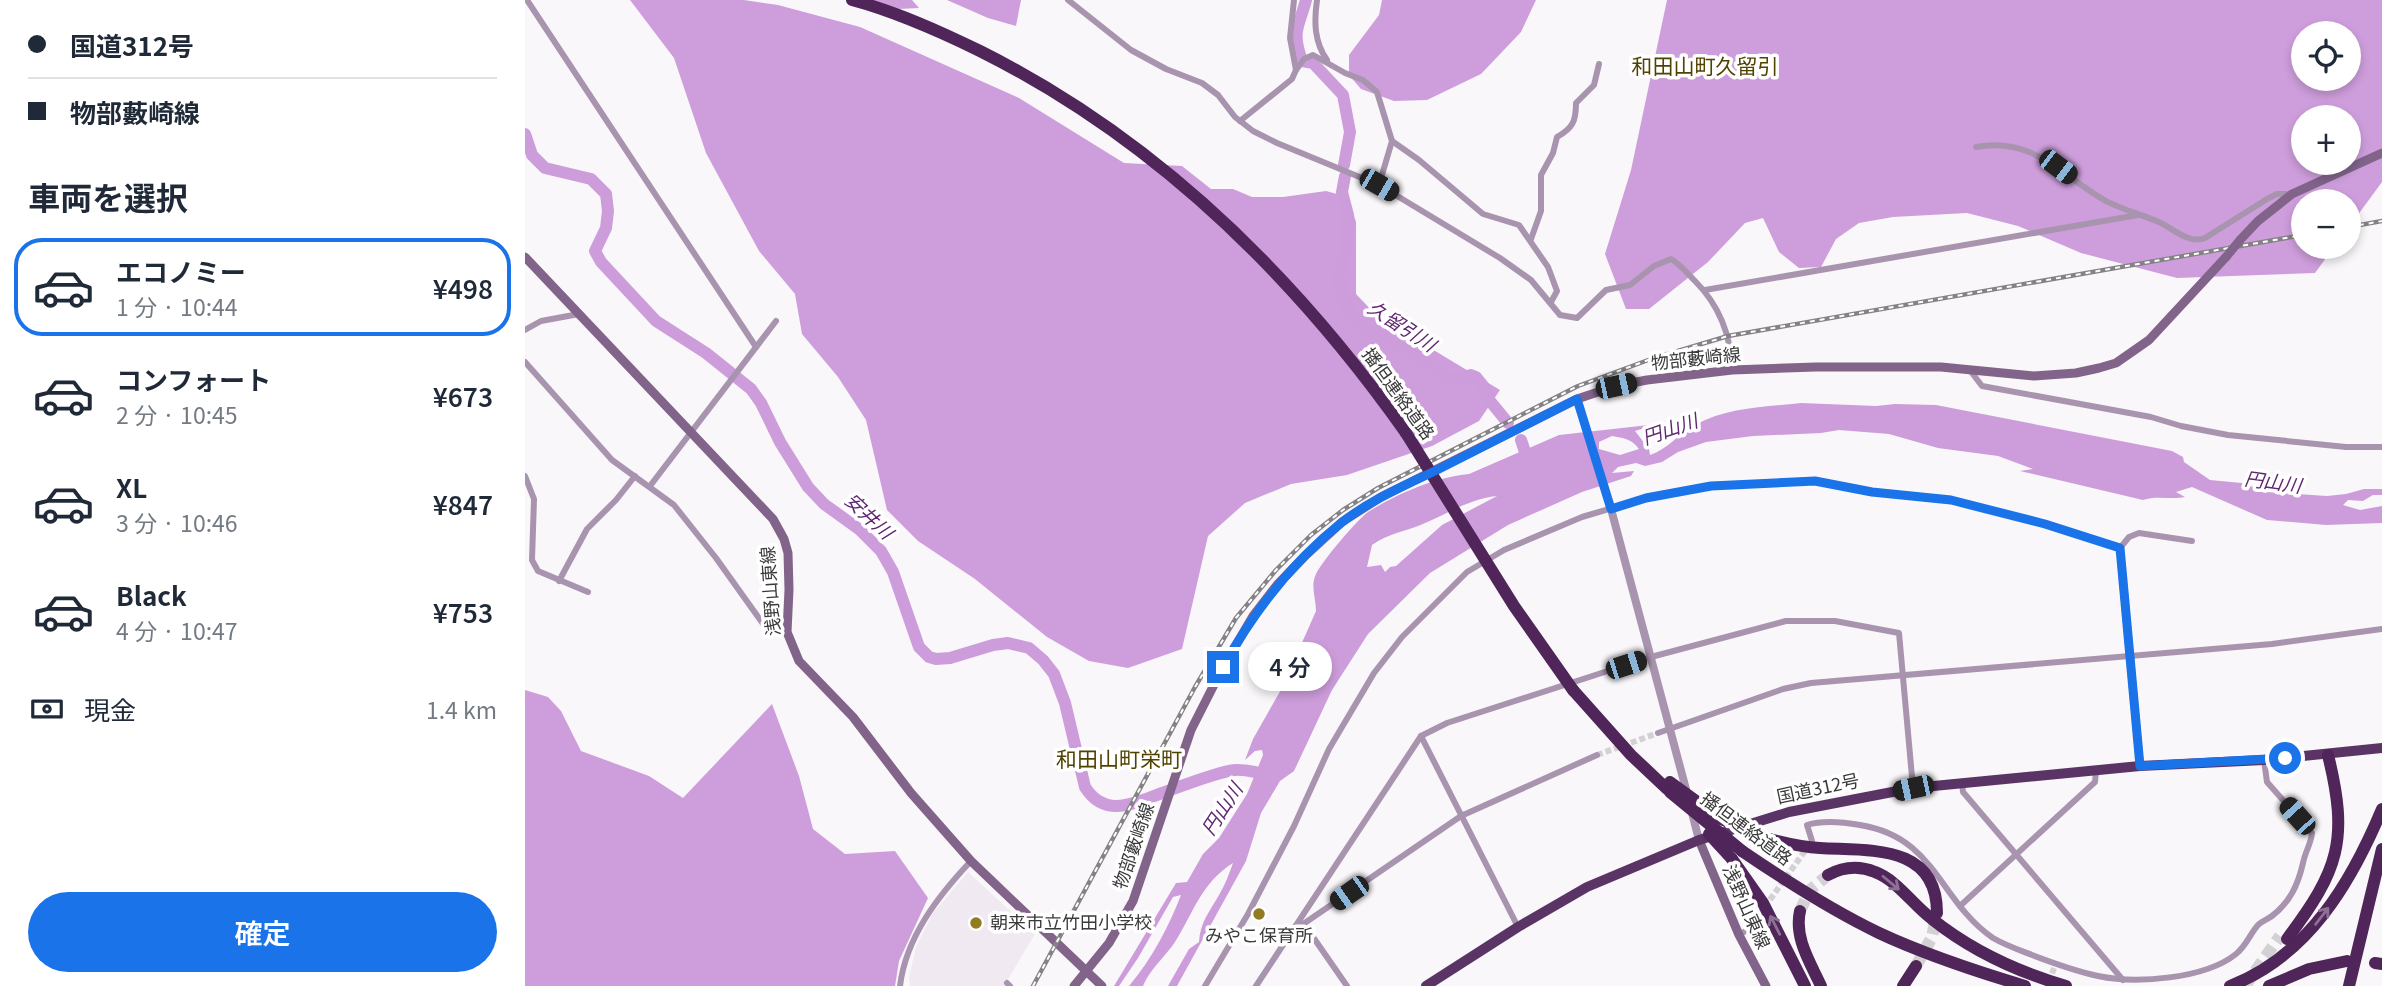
<!DOCTYPE html>
<html lang="ja">
<head>
<meta charset="utf-8">
<style>
	body { margin:0; font-family:Georgia,"Noto Sans JP",serif; background:#f6f6f7; color:#1f2937; height:100vh; display:flex; flex-direction:column; font-size:26px; white-space:nowrap }
	* { box-sizing:border-box; margin:0 }
	p { font-size:23px; color:#747a83 }
	.icon { flex:none; width:38px; height:38px; fill:none; stroke:currentColor; stroke-width:2; stroke-linecap:round; stroke-linejoin:round }
	.map { position:relative; flex:1; overflow:hidden }
	.sheet { display:flex; flex-direction:column; background:#fff; width:525px }
	.sheet>* { flex:none }
	.hud { display:grid; align-content:center; height:154px; padding:0 28px; background:#fff }
	.controls { position:absolute; left:1766px; top:21px; display:grid; gap:14px }
	.controls a { display:grid; place-items:center; width:70px; height:70px; border-radius:50%; background:#fff; box-shadow:0 4px 10px #0003; font-size:35px }
	.end { position:absolute; width:32px; height:32px; margin:-16px; border:9px solid #1a73e8; background:#fff; box-shadow:0 0 0 4px #fff }
	.from { border-radius:50% }
	.bubble { position:absolute; height:49px; border-radius:24px; background:#fff; box-shadow:0 4px 10px #0003; font-size:23px; font-weight:600; line-height:49px; text-align:center }
	.car { position:absolute; width:21px; height:42px; margin:-21px -10px; border-radius:9px; box-shadow:0 0 5px 2px #0007; background:linear-gradient(#222 24%,#8ab4d8 0 40%,#222 0 76%,#8ab4d8 0 86%,#222 0) }
	.hud b { display:flex; align-items:center; gap:24px; height:66px; font-size:26px }
	.hud b+b { border-top:2px solid #e0e1e3 }
	.hud i { width:18px; height:18px; background:#1f2937 }
	ul { padding:0; list-style:none }
	li { display:flex; align-items:center; gap:21px; height:98px; margin:0 14px 10px; padding:0 14px; border:4px solid transparent; border-radius:28px }
	li div { flex:1 }
	li b { display:block; font-size:26px }
	li em { font-style:normal; font-weight:600 }
	li.current { border-color:#1a73e8 }
	li>.icon { width:63px; height:63px; stroke-width:1.5 }
	h2 { padding:0 28px; font-size:32px; line-height:84px }
	.pay { display:flex; align-items:center; gap:18px; height:77px; padding:0 28px; font-size:26px }
	.pay p { margin-inline-start:auto }
	.button { display:flex; gap:14px; margin-top:auto; padding:14px 28px }
	.button a { flex:1; height:80px; border-radius:42px; background:#1a73e8; color:#fff; font-size:28px; font-weight:600; line-height:80px; text-align:center }
	main { display:flex; flex:1; min-height:0 }
	.map>svg:first-child { display:block }
</style>
</head>
<body>
<main>
<section class="sheet">
<div class="hud">
<b><i class="from"></i>国道312号</b>
<b><i></i>物部藪崎線</b>
</div>
<h2>車両を選択</h2>
<ul>
<li class="current"><svg class="icon" aria-label="car" viewBox="0 0 24 24"><path d="M5 17H2v-5l4-1 3-4h7l3 4 3 1v5h-3M9 17h6M6 11h13"/><circle cx="7" cy="17" r="2"/><circle cx="17" cy="17" r="2"/></svg><div><b>エコノミー</b><p>1 分 · 10:44</p></div><em>¥498</em></li>
<li><svg class="icon" aria-label="car" viewBox="0 0 24 24"><path d="M5 17H2v-5l4-1 3-4h7l3 4 3 1v5h-3M9 17h6M6 11h13"/><circle cx="7" cy="17" r="2"/><circle cx="17" cy="17" r="2"/></svg><div><b>コンフォート</b><p>2 分 · 10:45</p></div><em>¥673</em></li>
<li><svg class="icon" aria-label="car" viewBox="0 0 24 24"><path d="M5 17H2v-5l4-1 3-4h7l3 4 3 1v5h-3M9 17h6M6 11h13"/><circle cx="7" cy="17" r="2"/><circle cx="17" cy="17" r="2"/></svg><div><b>XL</b><p>3 分 · 10:46</p></div><em>¥847</em></li>
<li><svg class="icon" aria-label="car" viewBox="0 0 24 24"><path d="M5 17H2v-5l4-1 3-4h7l3 4 3 1v5h-3M9 17h6M6 11h13"/><circle cx="7" cy="17" r="2"/><circle cx="17" cy="17" r="2"/></svg><div><b>Black</b><p>4 分 · 10:47</p></div><em>¥753</em></li>
</ul>
<div class="pay"><svg class="icon" aria-label="cash" viewBox="0 0 24 24"><path d="M3 7h18v10H3z"/><circle cx="12" cy="12" r="2"/></svg>現金<p>1.4 km</p></div>
<div class="button"><a>確定</a></div>
</section>
<div class="map">
<svg width="1857" height="986" viewBox="0 0 1857 986">
	<rect width="100%" height="100%" fill="#f9f7fa"/>
	<path fill="#f0e9f2" d="M443 872 510 934 479 986H385L384 977 391 947 408 913Z"/>
	<g fill="#ce9edc" fill-rule="evenodd">
		<path d="M105 0H219L253 5 335 27 494 98 599 163 657 166 686 189H708L727 197H758L801 191 823 197 831 222V294L852 316 975 390 954 421 907 446 822 475 766 484 720 503 683 536 657 649 603 668 564 661 522 637 450 579 393 541 362 510 341 420 313 377 277 334 270 294 234 251 181 153 149 58Z"/>
		<path d="M345 0H387L394 8 374 9Z"/>
		<path d="M422 0H496L491 26 463 18Z"/>
		<path d="M857 0H1011L996 32 956 74 902 100 869 101 836 89 824 75V55L854 15Z"/>
		<path d="M1142 0H1857V182L1824 227V201H1778V247H1809L1790 273 1652 278 1556 253 1493 226 1442 213 1368 217 1334 223 1311 239 1296 267 1274 268 1254 252 1238 218 1220 223 1183 262 1124 309H1101L1080 254 1106 170ZM1778 33H1824V79H1778ZM1778 117H1824V163H1778Z"/>
		<path d="M0 690 23 697 36 711 56 751 124 776 158 798 247 704 274 776 288 829 320 854 370 851 403 898 374 961 370 986H0Z"/>
	</g>
	<path fill="#cd9ddb" fill-rule="evenodd" d="M1276 403 1351 406 1370 404 1411 405 1647 451 1658 457 1659 462 1685 480 1717 483 1742 492 1802 496 1821 494 1839 489H1857V495H1848L1838 501 1823 500 1818 505 1835 510 1857 506V523L1801 525 1742 520 1667 487 1651 492 1660 497C1645 500 1632 495 1618 500L1495 471 1508 469 1473 456 1413 448 1364 434 1314 430 1296 433 1228 436 1181 442 1153 452 1137 462 1120 466 1111 463 1093 467 1087 473 1109 471 1106 476 1057 492 983 525 905 573 843 634 807 690 769 771 755 781 736 813 721 861 652 986H643L664 949 674 942C675 922 685 911 694 895 700 885 704 874 708 863 676 883 669 912 650 942 640 957 625 969 618 986H604C627 959 644 926 656 895L648 897 613 958 594 986H589L651 883 662 882 678 854 694 838 722 794 738 755 737 750 730 751 720 760 728 739 757 688 791 611C791 598 785 586 791 574 797 561 832 520 843 512 872 494 910 477 944 474L1034 435 1133 424 1110 431 1124 449 1125 455C1142 450 1154 433 1170 425 1203 407 1239 407 1276 403ZM1087 436C1098 438 1107 439 1114 449L1095 455 1074 449V442ZM972 496 917 525 871 566 865 567 860 572 856 565 842 567 847 545C864 533 879 532 898 524 924 513 944 499 972 496Z"/>
	<g fill="none" stroke-linecap="round" stroke-linejoin="round">
		<g stroke="#cd9ddb" stroke-width="12">
			<path d="M781 0C774 27 766 30 777 61L788 63 818 95 825 132 819 165"/>
			<path d="M0 134 7 155 20 168 66 179 81 194 83 211 81 228 70 251 76 262 131 321 181 353 226 389 236 403 255 442 283 487 299 504 335 530 356 551 368 572 394 647 404 657 411 659 425 658 468 645 483 643 504 648 518 660 529 674 540 703 560 787C580 819 610 803 637 793 654 787 695 771 710 770 720 769 732 773 742 774"/>
			<path d="M820 176 817 192 823 215 822 243 814 278 817 294 826 315 835 325 874 346 920 376 932 379 946 375 951 377 959 387 965 401 983 423"/>
			<path d="M996 440 1004 464"/>
		</g>
		<g stroke="#d3d1d4" stroke-width="6" stroke-dasharray="6 3" stroke-linecap="butt">
			<path d="M1072 755 1133 733"/>
			<path d="M1224 929 1282 848"/>
			<path d="M1524 982 1529 968"/>
		</g>
		<g stroke="#d3d1d4" stroke-width="12" stroke-dasharray="12 6" stroke-linecap="butt">
			<path d="M1275 911 1285 890 1303 875"/>
			<path d="M1391 966 1407 937 1412 913"/>
			<path d="M1720 986 1755 936"/>
		</g>
		<g stroke="#a994af" stroke-width="6">
			<path d="M2 0 231 347"/>
			<path d="M543 0 606 50 641 69 677 83 693 95 710 117 728 131 752 143 854 185 975 258 1006 280 1035 315 1052 318 1081 290 1105 285 1129 266 1146 259C1156 265 1162 273 1170 281 1195 306 1206 335 1207 370"/>
			<path d="M792 0C789 21 789 42 802 60"/>
			<path d="M771 70 779 59 788 55 820 73 838 80 852 92 867 141 894 160 958 214 994 225 1023 267 1032 291 1026 302"/>
			<path d="M715 121 767 79 771 70 765 38 769 0"/>
			<path d="M1451 147C1509 136 1536 176 1581 201 1598 210 1618 215 1636 223 1650 230 1664 244 1680 238L1742 199 1752 194H1767"/>
			<path d="M854 185 867 141"/>
			<path d="M1006 239 1016 211V175L1028 153 1032 137C1048 128 1051 121 1051 103L1069 85 1074 64"/>
			<path d="M1180 290 1613 215"/>
			<path d="M0 330 16 321 54 314"/>
			<path d="M0 362 87 460 149 505 191 558 241 628 262 632"/>
			<path d="M1444 369 1457 386 1626 417 1656 426 1703 435 1821 447H1857"/>
			<path d="M0 476 9 499 7 560 13 571 63 592"/>
			<path d="M125 486 251 321"/>
			<path d="M34 581 62 529 91 500 110 476"/>
			<path d="M1133 733 1258 689 1286 683 1747 644 1857 629"/>
			<path d="M896 736 993 927"/>
			<path d="M1437 783 1438 792 1598 980"/>
			<path d="M1287 841 1282 825C1298 820 1318 822 1335 825 1411 837 1414 901 1468 938 1480 945 1494 950 1507 955 1528 963 1550 971 1573 976 1611 984 1680 979 1711 954 1721 946 1725 934 1733 925 1737 921 1743 919 1747 916 1765 902 1773 885 1778 863 1780 852 1786 844 1787 833L1742 782 1739 760"/>
			<path d="M1435 906 1570 782 1571 771"/>
			<path d="M779 924 822 986"/>
			<path d="M768 931 936 816 1072 755"/>
			<path d="M1214 935 1224 929"/>
			<path d="M482 983 485 986"/>
			<path d="M375 986C381 937 413 896 446 861"/>
			<path d="M680 986 723 914 769 826 804 749 849 673 877 637 942 572 979 550 1057 517 1121 498 1186 486 1290 481 1347 492 1427 500 1520 524 1595 548 1604 537 1614 533 1667 541"/>
			<path d="M731 986 896 736 922 723 1126 657 1261 621H1310L1374 633 1388 788"/>
		</g>
		<g stroke="#a994af" stroke-width="8">
			<path d="M1052 399 1086 509 1162 793"/>
			<path d="M1595 548 1615 766"/>
			<path d="M1166 809 1174 840"/>
		</g>
		<g stroke="#82648b" stroke-width="9">
			<path d="M1715 240 1733 221 1767 194 1857 153"/>
			<path d="M0 257 248 519 259 539 263 553 264 590 262 632 274 661 328 717 386 793 446 861 577 986"/>
			<path d="M1174 840 1214 935 1241 986"/>
			<path d="M549 986 584 943 608 901 666 730 698 667 728 616 752 585 780 556 817 522 856 497 1052 399 1091 386 1122 380 1207 370 1291 367H1416L1509 376 1551 373 1574 368 1591 363 1624 340 1701 257"/>
		</g>
		<path stroke="#5b3466" stroke-width="10" d="M901 986 993 927 1062 887 1174 840 1264 812 1388 788 1615 766 1739 760 1857 748"/>
		<g stroke="#4f255a" stroke-width="12">
			<path d="M327 0C372 12 414 31 455 51 629 138 770 276 881 433"/>
			<path d="M1048 690 1106 755 1142 789"/>
			<path d="M1241 838C1259 843 1276 847 1295 848 1343 851 1412 843 1412 913"/>
			<path d="M1217 851C1261 881 1306 910 1354 933 1401 955 1450 971 1500 986"/>
			<path d="M1207 859 1238 903 1280 986"/>
			<path d="M1303 875C1318 867 1333 865 1350 872 1372 880 1388 905 1407 919 1447 951 1493 972 1541 986"/>
			<path d="M1275 911C1269 938 1285 962 1296 986"/>
			<path d="M1762 939C1814 870 1824 840 1803 755"/>
			<path d="M1850 963 1857 964"/>
			<path d="M1378 986 1391 966"/>
			<path d="M1705 986C1783 956 1826 883 1857 809"/>
			<path d="M1744 986 1784 969 1822 961"/>
			<path d="M1824 986 1857 849"/>
		</g>
		<defs>
			<g id="rail">
				<path d="M1824 227 1857 221"/>
				<path d="M508 986 670 687 711 618 751 570 786 535 818 510 853 488 1053 386 1126 359 1203 336 1778 235"/>
			</g>
		</defs>
		<use href="#rail" stroke="#848284" stroke-width="4.5"/>
		<use href="#rail" stroke="#fff" stroke-width="2" stroke-dasharray="5" stroke-linecap="butt"/>
		<path stroke="#82648b" stroke-width="9" d="M1701 257 1715 240"/>
		<g stroke="#4f255a" stroke-width="12">
			<path d="M881 433 989 606 1048 690"/>
			<path d="M1145 782 1196 819 1241 838"/>
			<path d="M1145 792 1217 851"/>
			<path d="M1184 834 1207 859"/>
		</g>
	</g>
	<defs><path id="oneway-shaft" d="M-6 0H5M1.5-3L5.5 0L1.5 3" fill="none" stroke-width="1.6" stroke-linecap="round" stroke-linejoin="round" transform="scale(1.75)"/></defs>
	<g stroke="#8d7194">
		<use href="#oneway-shaft" transform="translate(1366 883) rotate(40)"/>
		<use href="#oneway-shaft" transform="translate(1797 916) rotate(-52)"/>
		<use href="#oneway-shaft" transform="translate(1250 925) rotate(-117)"/>
	</g>
	<g fill="none" stroke-linecap="round" stroke-linejoin="round">
		<path stroke="#1a73e8" stroke-width="9" d="M698 667C729 611 766 563 816 523 845 500 881 485 914 469 960 446 1006 422 1052 399L1086 509 1121 498 1186 486 1290 481 1347 492 1426 500 1520 524 1595 548 1615 766 1760 758"/>
	</g>
	<g fill="#937b22" stroke="#fff" stroke-width="2.5">
		<circle cx="734" cy="914" r="7"/>
		<circle cx="451" cy="923" r="7"/>
	</g>
	<g text-anchor="middle" stroke-width="7" stroke-linejoin="round" paint-order="stroke">
		<g font-size="18" fill="#3b3a3b" stroke="#fff">
			<text transform="translate(1171 359) rotate(-6)" y="6">物部藪崎線</text>
			<text transform="translate(873 394) rotate(54)" y="6">播但連絡道路</text>
			<text transform="translate(246 591) rotate(-94)" y="6">浅野山東線</text>
			<text transform="translate(1293 789) rotate(-12)" y="6">国道312号</text>
			<text transform="translate(1221 829) rotate(37)" y="6">播但連絡道路</text>
			<text transform="translate(609 846) rotate(-71)" y="6">物部藪崎線</text>
			<text transform="translate(1221 907) rotate(66)" y="6">浅野山東線</text>
		</g>
		<g font-size="18" fill="#3b3a3b" stroke="#fff" text-anchor="start">
			<text x="465" y="929">朝来市立竹田小学校</text>
			<text x="734" y="942" text-anchor="middle">みやこ保育所</text>
		</g>
		<g font-size="19" font-style="italic" fill="#602670" stroke="#fff">
			<text transform="translate(877 326) rotate(33)" y="7">久留引川</text>
			<text transform="translate(1145 429) rotate(-19)" y="7">円山川</text>
			<text transform="translate(1748 482) rotate(8)" y="7">円山川</text>
			<text transform="translate(344 516) rotate(43)" y="7">安井川</text>
			<text transform="translate(697 809) rotate(-57)" y="7">円山川</text>
		</g>
		<g font-size="21" fill="#524200" stroke="#fff">
			<text x="1180" y="74">和田山町久留引</text>
			<text x="594" y="767">和田山町栄町</text>
		</g>
	</g>
</svg>
<div class="controls">
<a><svg class="icon" aria-label="locate" viewBox="0 0 24 24"><circle cx="12" cy="12" r="6"/><path d="M12 2v4M12 18v4M2 12h4M18 12h4"/></svg></a>
<a>+</a>
<a>−</a>
</div>
<i class="end from" style="left:1760px;top:758px"></i>
<i class="end" style="left:698px;top:667px"></i>
<div class="bubble" style="left:723px;top:642px;width:84px">4 分</div>
<i class="car" style="left:1533px;top:167px;rotate:127deg"></i>
<i class="car" style="left:854px;top:185px;rotate:120deg"></i>
<i class="car" style="left:1091px;top:386px;rotate:78deg"></i>
<i class="car" style="left:1101px;top:665px;rotate:72deg"></i>
<i class="car" style="left:1388px;top:788px;rotate:258deg"></i>
<i class="car" style="left:1772px;top:816px;rotate:318deg"></i>
<i class="car" style="left:824px;top:893px;rotate:235deg"></i>
</div>
</main>
</body>
</html>
